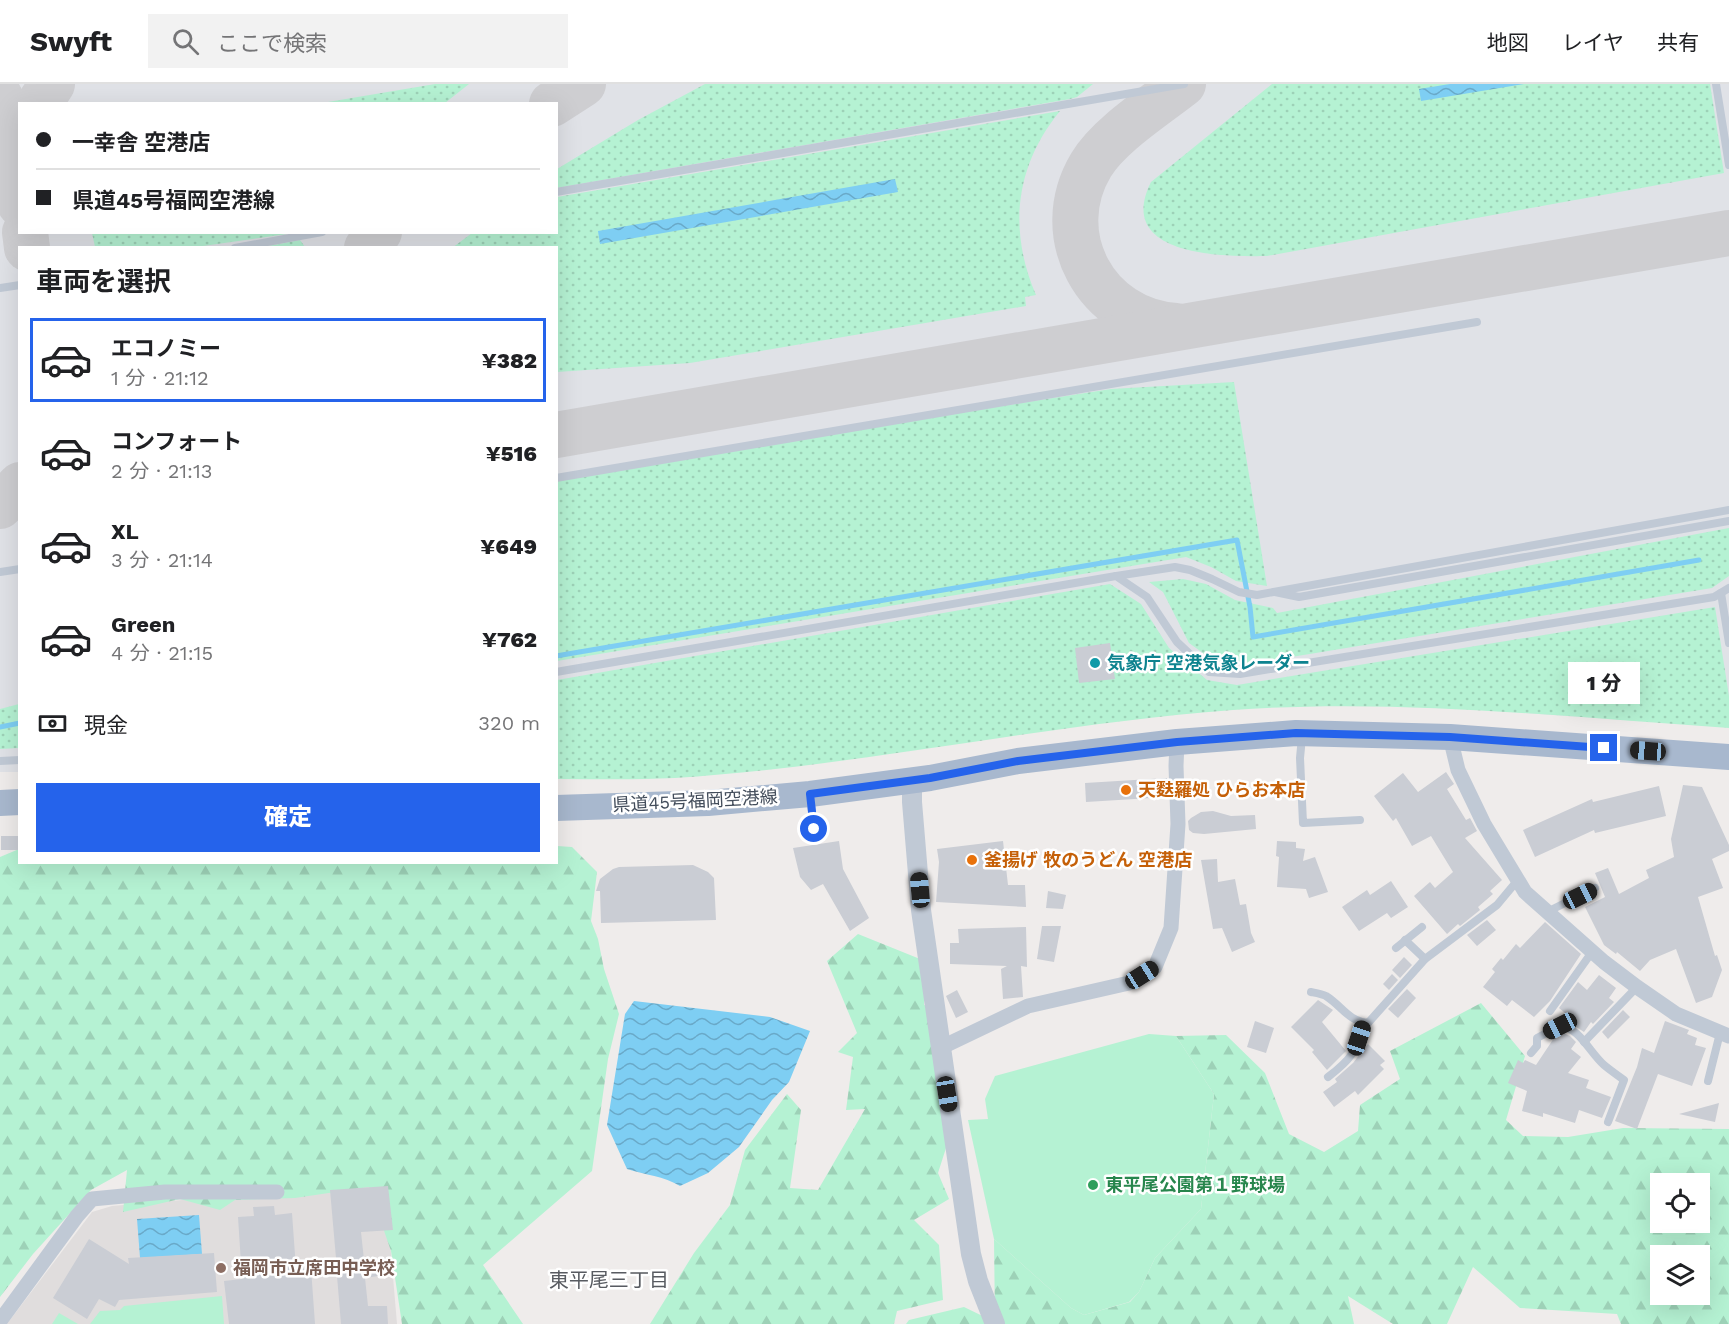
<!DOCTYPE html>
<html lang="ja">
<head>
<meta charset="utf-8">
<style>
	body { margin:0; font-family:"Work Sans","Noto Sans JP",sans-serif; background:#f2f2f2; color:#202124; height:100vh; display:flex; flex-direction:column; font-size:22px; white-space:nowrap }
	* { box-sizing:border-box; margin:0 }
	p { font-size:20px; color:#757577 }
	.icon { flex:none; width:33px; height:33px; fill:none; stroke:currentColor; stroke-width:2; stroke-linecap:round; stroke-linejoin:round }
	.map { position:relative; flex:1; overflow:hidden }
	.side { position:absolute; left:18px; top:162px; width:540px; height:618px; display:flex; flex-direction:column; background:#fff; border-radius:0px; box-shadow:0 6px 24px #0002 }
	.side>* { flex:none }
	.banner { position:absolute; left:18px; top:18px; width:540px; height:132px; border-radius:0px; box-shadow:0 6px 24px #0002; display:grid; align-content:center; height:132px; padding:0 18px; background:#fff }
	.tools { position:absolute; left:1650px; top:1089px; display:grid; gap:12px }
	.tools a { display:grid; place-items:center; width:60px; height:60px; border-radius:0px; background:#fff; box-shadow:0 6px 24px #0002; font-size:30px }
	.end { position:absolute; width:27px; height:27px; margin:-14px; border:8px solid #2563eb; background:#fff; box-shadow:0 0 0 3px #fff }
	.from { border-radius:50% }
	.bubble { position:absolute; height:42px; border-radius:0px; background:#fff; box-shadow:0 6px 24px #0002; font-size:20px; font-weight:800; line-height:42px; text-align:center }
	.car { position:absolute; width:18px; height:36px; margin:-18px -9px; border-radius:8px; box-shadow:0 0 4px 2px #0007; background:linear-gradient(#222 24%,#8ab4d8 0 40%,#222 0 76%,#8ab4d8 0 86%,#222 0) }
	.banner b { display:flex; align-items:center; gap:21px; height:57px; font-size:22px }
	.banner b+b { border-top:2px solid #e0e0e0 }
	.banner i { width:15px; height:15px; background:#202124 }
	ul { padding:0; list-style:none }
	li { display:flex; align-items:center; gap:18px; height:84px; margin:0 12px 9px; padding:0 6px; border:3px solid transparent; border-radius:0px }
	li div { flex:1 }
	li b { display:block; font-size:22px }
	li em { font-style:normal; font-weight:800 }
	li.on { border-color:#2563eb }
	li>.icon { width:54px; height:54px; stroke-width:1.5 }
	h2 { padding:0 18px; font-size:27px; line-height:72px }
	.pay { display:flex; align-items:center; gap:15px; height:66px; padding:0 18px; font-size:22px }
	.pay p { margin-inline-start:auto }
	.button { display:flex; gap:12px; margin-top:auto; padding:12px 18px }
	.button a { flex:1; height:69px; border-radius:0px; background:#2563eb; color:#fff; font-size:24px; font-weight:800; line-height:69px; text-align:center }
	header { display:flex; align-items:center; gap:36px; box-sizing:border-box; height:84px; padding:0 30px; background:#fff; border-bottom:2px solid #e0e0e0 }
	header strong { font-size:28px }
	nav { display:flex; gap:33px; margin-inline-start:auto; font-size:21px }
	.search { width:420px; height:54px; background:#f2f2f2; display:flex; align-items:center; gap:15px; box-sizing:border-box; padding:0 21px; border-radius:0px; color:#757577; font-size:22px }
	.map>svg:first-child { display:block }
</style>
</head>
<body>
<header>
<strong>Swyft</strong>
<div class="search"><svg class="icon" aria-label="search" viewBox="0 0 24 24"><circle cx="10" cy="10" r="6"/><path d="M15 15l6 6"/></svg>ここで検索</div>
<nav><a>地図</a><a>レイヤ</a><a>共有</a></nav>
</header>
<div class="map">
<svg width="1729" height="1240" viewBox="0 0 1729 1240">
	<defs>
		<pattern id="grass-dots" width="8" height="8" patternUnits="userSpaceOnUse" patternTransform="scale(1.5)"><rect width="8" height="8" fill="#b5f2d3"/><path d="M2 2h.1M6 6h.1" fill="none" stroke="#9dd1b7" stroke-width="1.8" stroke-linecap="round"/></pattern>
		<pattern id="forest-firs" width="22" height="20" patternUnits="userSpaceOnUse" patternTransform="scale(1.5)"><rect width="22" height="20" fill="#b5f2d3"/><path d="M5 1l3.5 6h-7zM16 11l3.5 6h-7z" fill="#9dd1b7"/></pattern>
		<pattern id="water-waves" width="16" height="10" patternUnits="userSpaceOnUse" patternTransform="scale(1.5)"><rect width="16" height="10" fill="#7ecef3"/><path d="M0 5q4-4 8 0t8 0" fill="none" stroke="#69a9c8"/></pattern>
	</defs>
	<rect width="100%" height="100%" fill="#efeceb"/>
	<path fill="#e0dddd" d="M385 1099 397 1240H7L92 1128 112 1122Z"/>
	<path fill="#e0e2e7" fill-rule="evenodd" d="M0 0H1729V643L1424 622 1258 621 1096 639 732 688 557 692 556 164H20V688H0ZM20 20H556V148H20Z"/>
	<g fill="url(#grass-dots)">
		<path d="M435 0H469L445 19H322Z"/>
		<path d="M705 0H1093L1077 13 1070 15 557 104V85L638 36Z"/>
		<path d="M1272 0H1710L1724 89 1267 172C1223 173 1114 172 1151 98Z"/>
		<path d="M1060 27C1015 82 1008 146 1036 211L1025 213 1026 222 690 279 557 288 556 164H452L472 149 556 148 557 113Z"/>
		<path d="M92 149V148L294 149 196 163H95Z"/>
		<path d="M300 156 305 163 258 164Z"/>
		<path d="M1234 298 1267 502 1236 497 1211 483 1186 473 557 577V395L771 358 1111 305Z"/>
		<path d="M1729 444V492L1712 504 1242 581 1217 579 1189 559 1163 508 1149 498 1183 495 1206 500 1235 516 1273 524 1277 529Z"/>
		<path d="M1110 500 1141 520 1169 564 1207 596 1237 601 1715 523 1729 612V644C1564 633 1398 614 1233 626 1046 640 862 682 675 694 635 696 596 695 557 695V596Z"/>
		<path d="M19 620V664L0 665V625Z"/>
	</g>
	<g fill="url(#forest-firs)" fill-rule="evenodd">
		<path d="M557 762 572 763 597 788 591 837 598 855 604 885 619 930 608 975 592 1087 483 1181 523 1240H402L391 1167 369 1103 295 1114 235 1116 220 1126 180 1115 123 1128 127 1086 91 1106 33 1170 0 1213V773L19 765 20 778H556Z"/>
		<path d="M858 850 925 877 924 921 941 927 954 1039 938 1089 949 1115 914 1136 939 1161 943 1216 897 1227 894 1240H650L694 1169 730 1121 745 1066 787 1010 801 1026 790 1104 818 1106 865 1025 846 1026 853 973 838 968 857 949 827 877Z"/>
		<path d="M1481 919 1525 972 1506 1036 1523 1052 1568 1053 1623 1044 1729 1045V1240H1621L1617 1230 1520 1224 1473 1183 1447 1240H1393L1348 1212 1354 1240H906L909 1236 964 1223 995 1238 994 1155 1071 1224 1084 1231 1130 1218 1139 1208 1155 1174 1201 1125 1214 1010 1176 952 1226 951 1265 989 1289 1050 1324 1068 1358 1047 1360 1021 1400 995 1390 967ZM1660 1100H1700V1138H1660ZM1660 1172H1700V1210H1660Z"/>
	</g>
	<g fill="#b5f2d3">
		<path d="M1149 950 1176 952 1214 1010 1201 1125 1155 1174 1139 1208 1129 1218 1084 1231 1071 1224 994 1155 968 1036 988 1035 985 1015 995 992Z"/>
		<path d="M222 1212 224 1240H90L100 1227 120 1226 124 1222Z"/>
		<path d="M59 1229 78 1240H52Z"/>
	</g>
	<g fill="url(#water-waves)">
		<path d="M1450 0H1524L1421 17 1419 5Z"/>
		<path d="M895 95 898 108 600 160 598 147Z"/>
		<path d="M634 917 770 933 810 947 789 998 772 1016 739 1063 708 1089 680 1102C664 1092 645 1091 627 1085L607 1041 625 930Z"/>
		<path d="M199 1131 202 1170 140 1174 137 1135Z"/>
	</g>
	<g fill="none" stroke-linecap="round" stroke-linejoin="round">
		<g stroke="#7ecef3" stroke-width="5">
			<path d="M556 572 1237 456 1250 523 1253 553 1699 476"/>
			<path d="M0 643 20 639"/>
		</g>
		<g stroke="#ceced1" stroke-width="46">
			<path d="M0 13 20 120"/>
			<path d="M39 20 52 0"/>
			<path d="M552 20 583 0"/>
			<path d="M25 148 27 164"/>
			<path d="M367 164 379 148"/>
			<path d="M1176 242C1096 237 1049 151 1091 81 1109 51 1155 22 1183 0"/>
			<path d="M556 351 1729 149"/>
			<path d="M0 422 20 401"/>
		</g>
	</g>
	<g fill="#cacdd4">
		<path d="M1110 559 1115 595 1079 599 1075 564Z"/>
		<path d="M1446 688 1454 700 1447 705 1466 736 1470 734 1477 747 1465 754 1502 796 1490 807 1493 810 1478 823 1480 826 1460 842 1458 840 1447 850 1414 812 1430 798 1435 804 1453 788 1431 752 1412 762 1396 734 1393 737 1374 712 1403 689 1418 708Z"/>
		<path d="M1167 694V713L1086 718 1085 699Z"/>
		<path d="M1683 701 1702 703 1729 761V767L1712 775 1723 804 1698 813 1715 872 1717 871 1722 886 1712 913 1696 919 1676 865 1650 876 1640 887 1617 868 1616 870 1604 861 1585 823 1605 813 1595 789 1608 784 1619 810 1649 794 1646 786 1674 773 1671 755Z"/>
		<path d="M1659 702 1666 732 1595 749 1594 746 1535 773 1523 746 1592 715 1593 718Z"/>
		<path d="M1213 727 1231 732 1255 731 1256 745 1204 750 1193 749 1189 746 1188 737 1191 734 1201 728Z"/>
		<rect x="1" y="752" width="19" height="14"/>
		<path d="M839 757 843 785 869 834 850 847 823 800 811 806 800 793 793 764Z"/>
		<path d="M1003 757 1008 801H1025L1026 823 936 818 939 778 937 765Z"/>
		<path d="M1277 757 1296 758V764L1305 765 1303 777 1315 773 1328 808 1309 814 1306 805 1277 803 1279 773 1276 772Z"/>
		<path d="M1217 775 1218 798 1235 795 1240 821 1246 820 1251 849 1255 858 1232 868 1222 844 1213 845 1201 776Z"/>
		<path d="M693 781 708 788 714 794 716 836 601 839 600 807H596L600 795 613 785 619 783Z"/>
		<path d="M1391 797 1408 823 1391 834 1387 829 1359 847 1342 823 1367 806 1370 811Z"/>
		<path d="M1048 807 1066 811 1063 825 1046 824Z"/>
		<path d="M1487 836 1496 846 1477 862 1467 851Z"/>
		<path d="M1545 838 1581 870 1550 917 1534 933 1512 916 1507 922 1483 903 1495 888 1492 885 1501 874 1503 876 1516 860 1520 864Z"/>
		<path d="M1042 842H1061L1054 878 1037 875Z"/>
		<path d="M1026 843 1027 883 1021 882 1023 913 1003 915 1001 885 1007 882 950 880V859H959L958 845Z"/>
		<path d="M1404 873 1412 881 1400 894 1392 886Z"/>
		<path d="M1392 890 1398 896 1389 906 1383 900Z"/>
		<path d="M1599 891 1616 904 1609 914 1614 918 1593 940 1591 938 1584 948 1567 937 1570 933 1559 924 1578 898 1587 906Z"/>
		<path d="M1407 905 1416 914 1398 934 1388 925Z"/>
		<path d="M957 906 968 928 956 934 946 912Z"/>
		<path d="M1318 916 1333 926 1322 938 1346 967 1327 986 1312 968 1314 966 1291 943Z"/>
		<path d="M1623 926 1630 933 1608 955 1602 948Z"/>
		<path d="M1255 937 1274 944 1266 969 1247 963Z"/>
		<path d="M1665 937 1689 946 1687 950 1697 954 1695 961 1706 964 1692 1002 1658 990 1637 1045 1615 1037 1637 983 1642 964 1654 969Z"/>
		<path d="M1561 948 1570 952 1576 958 1571 965 1581 973 1568 989 1589 996 1586 1004 1611 1013 1602 1034 1579 1026 1575 1039 1543 1029V1033L1522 1027 1527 1007 1508 999 1518 976 1523 979 1525 976 1536 981 1554 954Z"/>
		<path d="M1368 960 1385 977 1380 981 1384 985 1358 1011 1355 1007 1334 1023 1323 1008 1337 998 1335 995 1353 979Z"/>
		<path d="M1719 1019 1715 1038 1679 1030Z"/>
		<path d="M388 1102 393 1146 361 1148 364 1176 375 1174 378 1192 365 1194 368 1222H387L388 1240H341L337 1192 326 1193 324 1175 336 1174 330 1106Z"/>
		<path d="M274 1122 275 1131 292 1129 296 1185 311 1184 315 1240H229L224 1197 242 1195 238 1133 254 1132 253 1123Z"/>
		<path d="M89 1155 129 1180 128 1174 214 1169 217 1208 119 1216 115 1223 99 1215 87 1235 53 1214Z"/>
	</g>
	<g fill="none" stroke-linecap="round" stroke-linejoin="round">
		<g stroke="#c0c9d5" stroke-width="8">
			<path d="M1716 0 1729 81"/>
			<path d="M556 108 1184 0"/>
			<path d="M235 164 322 148"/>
			<path d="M0 204 20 201"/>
			<path d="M556 394 1477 238"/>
			<path d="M0 488 20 485"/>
			<path d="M1116 492 1175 483 1190 486 1212 495 1239 508 1257 511 1729 426"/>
			<path d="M1275 508 1299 513 1729 437"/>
			<path d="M1721 509 1729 559"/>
			<path d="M556 588 1116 492 1147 513 1177 558 1209 588 1240 590 1714 513 1729 504"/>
			<path d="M1302 653 1300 674 1303 739 1360 736"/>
			<path d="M0 677 20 676"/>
			<path d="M810 713 814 745"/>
			<path d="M1549 827 1595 804"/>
			<path d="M1405 856 1425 875"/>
			<path d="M1396 864 1422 843"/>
			<path d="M1311 908C1316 909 1322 910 1326 912 1342 922 1348 937 1368 939L1425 875 1497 821 1517 797"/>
			<path d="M1550 927 1592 868"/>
			<path d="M1584 958 1637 903"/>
			<path d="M1531 969 1537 962V954L1560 942C1579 943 1590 969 1604 981 1610 986 1617 991 1624 996L1608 1038"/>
			<path d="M1328 993C1354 973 1354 969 1364 939"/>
			<path d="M1708 997 1720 949"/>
		</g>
		<g stroke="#c0c9d5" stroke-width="15">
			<path d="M1450 653 1458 686 1484 740 1525 808 1604 878 1637 903 1676 930 1729 952"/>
			<path d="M940 964 1028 922 1129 899 1155 883 1171 844 1178 740 1176 682 1177 658"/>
			<path d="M0 1237 77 1132 92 1115 165 1108H277"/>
		</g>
		<path stroke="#c0c9d5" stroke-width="20" d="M912 697V718L921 826 971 1170 978 1197 995 1240"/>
		<g stroke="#a8b8ce" stroke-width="26">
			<path d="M0 719 20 718"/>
			<path d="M556 724 708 719 810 710 930 694 1018 677 1177 658 1296 649 1450 653 1729 673"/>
		</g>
	</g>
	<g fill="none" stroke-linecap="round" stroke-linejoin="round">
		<path stroke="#2563eb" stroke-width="8" d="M814 745 810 710 930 694 1018 677 1177 658 1296 649 1450 653 1604 664"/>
	</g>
	<circle fill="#0f9aa8" stroke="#fff" stroke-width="2" cx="1095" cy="579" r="6"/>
	<g fill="#e8710a" stroke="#fff" stroke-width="2">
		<circle cx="1126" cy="706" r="6"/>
		<circle cx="972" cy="776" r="6"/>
	</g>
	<circle fill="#2e9e5b" stroke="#fff" stroke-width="2" cx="1093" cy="1101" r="6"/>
	<circle fill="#8d6e63" stroke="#fff" stroke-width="2" cx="221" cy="1184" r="6"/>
	<g text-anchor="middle" stroke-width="5" stroke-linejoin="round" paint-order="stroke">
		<g font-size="18" font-weight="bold" fill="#0d838f" stroke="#fff" text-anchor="start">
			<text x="1107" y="585">気象庁 空港気象レーダー</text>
		</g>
		<g font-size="18" font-weight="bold" fill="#c56008" stroke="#fff" text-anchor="start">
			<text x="1138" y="712">天麩羅処 ひらお本店</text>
			<text x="984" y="782">釜揚げ 牧のうどん 空港店</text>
		</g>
		<g font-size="18" fill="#434d5b" stroke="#fff">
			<text transform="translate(695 717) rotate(-3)" y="6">県道45号福岡空港線</text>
		</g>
		<g font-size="18" font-weight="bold" fill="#27864d" stroke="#fff" text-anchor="start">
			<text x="1105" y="1107">東平尾公園第１野球場</text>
		</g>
		<g font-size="18" font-weight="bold" fill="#785e54" stroke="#fff" text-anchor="start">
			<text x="233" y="1190">福岡市立席田中学校</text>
		</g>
		<g font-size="20" fill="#585b61" stroke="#fff">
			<text x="609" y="1203">東平尾三丁目</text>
		</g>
	</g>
</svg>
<div class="tools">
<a><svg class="icon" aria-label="locate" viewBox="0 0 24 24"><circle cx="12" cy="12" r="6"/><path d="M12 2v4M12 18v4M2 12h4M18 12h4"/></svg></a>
<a><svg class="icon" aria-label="layers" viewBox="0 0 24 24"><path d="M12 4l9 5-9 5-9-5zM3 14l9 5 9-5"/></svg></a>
</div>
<i class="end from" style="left:814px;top:745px"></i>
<i class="end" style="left:1604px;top:664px"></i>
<div class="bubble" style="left:1568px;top:578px;width:72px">1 分</div>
<i class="car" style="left:1648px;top:667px;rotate:274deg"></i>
<i class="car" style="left:920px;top:806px;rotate:355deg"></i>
<i class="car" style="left:1580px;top:812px;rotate:64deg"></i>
<i class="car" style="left:1142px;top:891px;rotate:58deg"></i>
<i class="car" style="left:1560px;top:942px;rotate:243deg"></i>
<i class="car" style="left:1359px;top:954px;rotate:18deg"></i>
<i class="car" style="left:947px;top:1010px;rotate:171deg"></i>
<div class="banner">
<b><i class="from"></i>一幸舎 空港店</b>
<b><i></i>県道45号福岡空港線</b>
</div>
<section class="side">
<h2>車両を選択</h2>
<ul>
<li class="on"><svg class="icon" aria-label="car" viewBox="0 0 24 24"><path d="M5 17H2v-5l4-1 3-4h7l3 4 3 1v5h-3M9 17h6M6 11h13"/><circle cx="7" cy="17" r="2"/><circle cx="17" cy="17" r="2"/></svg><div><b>エコノミー</b><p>1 分 · 21:12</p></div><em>¥382</em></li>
<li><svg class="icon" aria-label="car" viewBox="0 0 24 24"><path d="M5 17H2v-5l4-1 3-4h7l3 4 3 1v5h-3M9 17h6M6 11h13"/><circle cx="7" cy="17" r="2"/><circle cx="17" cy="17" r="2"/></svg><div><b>コンフォート</b><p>2 分 · 21:13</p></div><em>¥516</em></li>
<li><svg class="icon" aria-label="car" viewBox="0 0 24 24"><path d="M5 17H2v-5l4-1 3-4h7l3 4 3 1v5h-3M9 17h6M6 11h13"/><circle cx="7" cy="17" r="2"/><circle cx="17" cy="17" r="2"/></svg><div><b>XL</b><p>3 分 · 21:14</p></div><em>¥649</em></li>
<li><svg class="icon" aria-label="car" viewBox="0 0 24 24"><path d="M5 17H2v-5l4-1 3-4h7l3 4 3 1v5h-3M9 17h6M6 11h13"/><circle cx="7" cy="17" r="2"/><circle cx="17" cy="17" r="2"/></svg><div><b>Green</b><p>4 分 · 21:15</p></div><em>¥762</em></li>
</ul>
<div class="pay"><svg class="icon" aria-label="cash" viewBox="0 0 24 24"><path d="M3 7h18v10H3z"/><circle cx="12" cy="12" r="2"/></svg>現金<p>320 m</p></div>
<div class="button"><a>確定</a></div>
</section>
</div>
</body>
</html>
